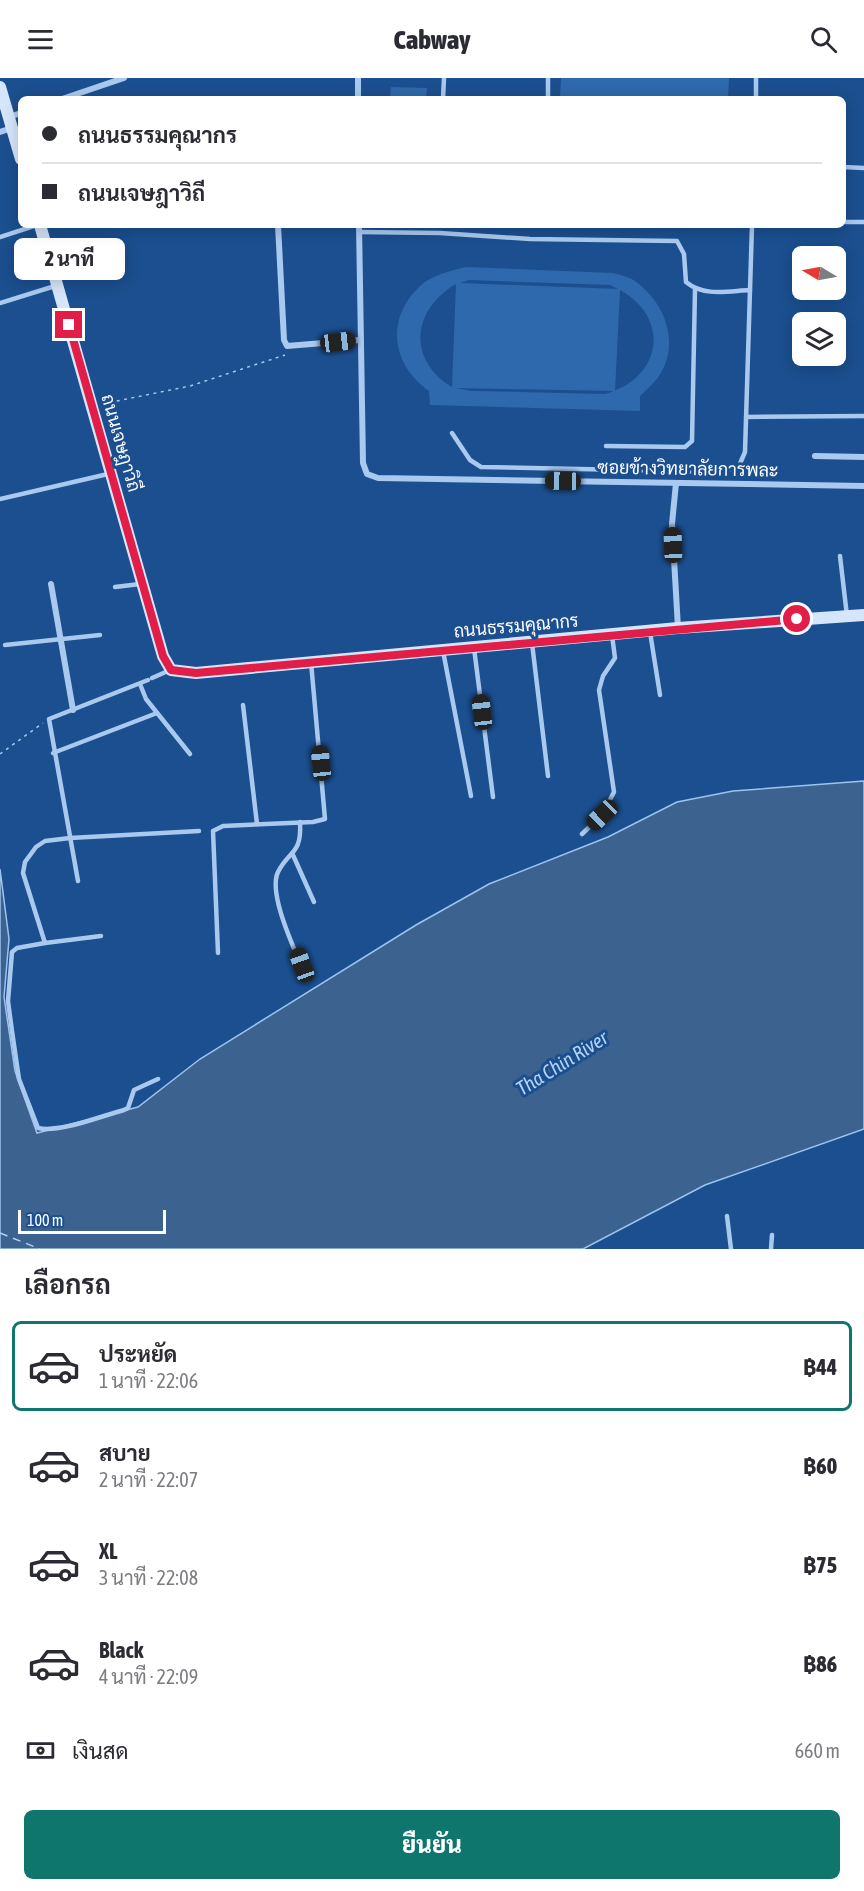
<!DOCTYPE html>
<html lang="th">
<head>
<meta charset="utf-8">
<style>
	body { margin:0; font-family:"Asap Condensed",Sarabun,sans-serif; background:#f7f7f7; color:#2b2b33; height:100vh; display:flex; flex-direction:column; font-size:22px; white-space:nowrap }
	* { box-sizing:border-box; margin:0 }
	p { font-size:20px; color:#7c7c81 }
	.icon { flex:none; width:33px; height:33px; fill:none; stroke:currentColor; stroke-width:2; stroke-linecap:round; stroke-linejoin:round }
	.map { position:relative; height:1171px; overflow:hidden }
	.panel { display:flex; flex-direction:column; background:#fff; flex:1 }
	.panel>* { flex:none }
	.guide { position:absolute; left:18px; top:18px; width:828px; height:132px; border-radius:9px; box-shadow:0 3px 15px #0003; display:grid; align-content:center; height:132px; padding:0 24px; background:#fff }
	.needle { width:39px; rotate:280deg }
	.controls { position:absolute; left:792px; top:168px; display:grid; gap:12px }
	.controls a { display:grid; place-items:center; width:54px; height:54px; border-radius:9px; background:#fff; box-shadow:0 3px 15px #0003; font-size:30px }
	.scale { position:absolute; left:18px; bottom:15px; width:148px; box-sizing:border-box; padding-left:6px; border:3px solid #fff; border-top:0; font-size:16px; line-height:21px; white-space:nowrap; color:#fff; -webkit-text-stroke:4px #1b4f8f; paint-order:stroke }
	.end { position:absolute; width:27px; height:27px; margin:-14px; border:8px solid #e11d48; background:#fff; box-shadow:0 0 0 3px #fff }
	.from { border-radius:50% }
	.bubble { position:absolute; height:42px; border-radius:9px; background:#fff; box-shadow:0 3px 15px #0003; font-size:20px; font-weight:800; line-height:42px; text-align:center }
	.car { position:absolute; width:18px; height:36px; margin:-18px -9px; border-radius:8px; box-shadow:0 0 4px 2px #0007; background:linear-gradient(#222 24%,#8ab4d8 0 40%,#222 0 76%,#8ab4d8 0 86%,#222 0) }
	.guide b { display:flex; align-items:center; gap:21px; height:57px; font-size:22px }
	.guide b+b { border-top:2px solid #e1e1e2 }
	.guide i { width:15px; height:15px; background:#2b2b33 }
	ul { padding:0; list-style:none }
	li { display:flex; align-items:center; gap:18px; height:90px; margin:0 12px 9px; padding:0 12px; border:3px solid transparent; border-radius:9px }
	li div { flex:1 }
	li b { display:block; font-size:22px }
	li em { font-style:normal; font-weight:800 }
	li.active { border-color:#0f766e }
	li>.icon { width:54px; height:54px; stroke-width:1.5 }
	h2 { padding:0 24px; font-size:27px; line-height:72px }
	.pay { display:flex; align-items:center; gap:15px; height:66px; padding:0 24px; font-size:22px }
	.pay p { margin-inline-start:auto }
	.button { display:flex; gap:12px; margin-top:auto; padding:12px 24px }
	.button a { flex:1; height:69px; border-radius:9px; background:#0f766e; color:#fff; font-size:24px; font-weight:800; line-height:69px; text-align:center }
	header { display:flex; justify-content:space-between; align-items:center; height:78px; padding:0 24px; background:#fff; font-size:27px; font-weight:800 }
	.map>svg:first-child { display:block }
</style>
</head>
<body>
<header><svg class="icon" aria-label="menu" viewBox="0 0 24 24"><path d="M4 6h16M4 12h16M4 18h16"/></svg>Cabway<svg class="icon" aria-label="search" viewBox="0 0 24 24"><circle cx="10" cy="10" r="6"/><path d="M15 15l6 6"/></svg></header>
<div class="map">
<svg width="864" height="1171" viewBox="0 0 864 1171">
	<rect width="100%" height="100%" fill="#1b4f8f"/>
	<g fill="#2e69ad" fill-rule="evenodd">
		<path d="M561 0H729L728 21H560Z"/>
		<path d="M391 9 427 10 426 21H390Z"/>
		<path d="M466 189 613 195C620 197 629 199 635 203 667 226 681 268 657 301 652 307 646 312 640 318V333L430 327 429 313C392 287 385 242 419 209 431 197 450 193 466 189ZM469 202 610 207 618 211 460 205ZM456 206 452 309C406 281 413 231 456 206ZM620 212C672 241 661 301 605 316L471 313 456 310 615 313Z"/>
	</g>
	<path fill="#3c6290" stroke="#9cc4f0" stroke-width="1.5" d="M864 703V1051L705 1107 583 1171H0V791L9 861 4 919 15 993 37 1055 138 1029 200 981 416 847 489 806 608 759 677 724 733 713Z"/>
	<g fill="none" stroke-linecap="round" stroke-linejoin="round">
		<path stroke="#b5d3f5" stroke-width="1.5" stroke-dasharray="8 6" stroke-linecap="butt" d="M0 1155 40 1171"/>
		<g stroke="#a9c9ee" stroke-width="1.5" stroke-dasharray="3 4.5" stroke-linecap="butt">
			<path d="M102 326 190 308 285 277"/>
			<path d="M0 676 43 645"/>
		</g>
		<g stroke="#a9c9ee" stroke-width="4.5">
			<path d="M443 21 444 0"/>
			<path d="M548 21V0"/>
			<path d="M756 21V0"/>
			<path d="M843 89 864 90"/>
			<path d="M843 144H864"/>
			<path d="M359 154 440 155 530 161 677 163 684 176 686 204C704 219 728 213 750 212"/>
			<path d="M0 159 37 147"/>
			<path d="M0 225 55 208"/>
			<path d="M746 339 864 338"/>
			<path d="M452 355 470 382 481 389 721 394 739 388 745 374 752 147"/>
			<path d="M606 368 685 369 692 363 695 211"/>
			<path d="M0 421 108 396"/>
			<path d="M840 478 847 538"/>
			<path d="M115 509 140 506"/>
			<path d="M650 554 660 617"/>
			<path d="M532 565 548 698"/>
			<path d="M5 567 100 557"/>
			<path d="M474 570 493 719"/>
			<path d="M443 573 471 718"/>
			<path d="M152 600 168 593"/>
			<path d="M140 606 146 621 190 676"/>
			<path d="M243 627 257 746"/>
			<path d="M53 675 157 635"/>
			<path d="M300 744C302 777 289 772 278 794 267 817 298 878 307 902"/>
			<path d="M582 756 602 737 614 714 599 612 603 598 615 580 612 557"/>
			<path d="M293 777 314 824"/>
			<path d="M78 803 49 641 148 602"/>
			<path d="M101 858 45 865 23 795 25 784 36 769 45 763 70 760 199 753"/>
			<path d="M45 865 17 870 12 874 8 923 12 953 19 1001 38 1050C60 1055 101 1038 124 1032L128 1030 134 1012 158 1001"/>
			<path d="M218 875 213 753 223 748 313 744 325 741 311 584"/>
			<path d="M727 1138 731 1171"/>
			<path d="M771 1171 772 1157"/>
		</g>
		<g stroke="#a9c9ee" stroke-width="6">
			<path d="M358 0V21"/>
			<path d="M62 21 124 0"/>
			<path d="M9 39 21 35"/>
			<path d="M0 54 12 50"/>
			<path d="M278 147 284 262 287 268 360 262"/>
			<path d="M359 147 363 385 367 396 378 400 864 408"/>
			<path d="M815 378 864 379"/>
			<path d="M676 405 672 446 678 550"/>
			<path d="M51 506 73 632"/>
		</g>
		<g stroke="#d6e6fa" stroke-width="12">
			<path d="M0 9 21 81"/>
			<path d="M40 147 163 578 171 592 196 595 678 550 864 537"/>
		</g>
	</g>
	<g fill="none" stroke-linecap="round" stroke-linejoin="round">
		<path stroke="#e11d48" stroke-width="8" d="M69 247 163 578 171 592 196 595 797 541"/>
	</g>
	<g text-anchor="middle" stroke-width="6" stroke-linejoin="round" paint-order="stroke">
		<g font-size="18" fill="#fff" stroke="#1b4f8f">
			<text transform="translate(121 365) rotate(74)" y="6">ถนนเจษฎาวิถี</text>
			<text transform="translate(688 391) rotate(1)" y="6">ซอยข้างวิทยาลัยการพละ</text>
			<text transform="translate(516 548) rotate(-5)" y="6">ถนนธรรมคุณากร</text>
		</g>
		<g font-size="20" font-style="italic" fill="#b5d3f5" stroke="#1b4f8f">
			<text transform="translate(562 985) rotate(-32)" y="7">Tha Chin River</text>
		</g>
	</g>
</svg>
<div class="controls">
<a><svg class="needle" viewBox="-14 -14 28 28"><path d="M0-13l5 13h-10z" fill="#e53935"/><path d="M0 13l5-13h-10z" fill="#7c7c81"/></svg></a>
<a><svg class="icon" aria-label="layers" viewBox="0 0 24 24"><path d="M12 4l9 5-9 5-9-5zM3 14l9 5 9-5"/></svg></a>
</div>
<div class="scale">100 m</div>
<i class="end from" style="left:797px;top:541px"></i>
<i class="end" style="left:69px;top:247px"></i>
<div class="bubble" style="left:14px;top:160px;width:111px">2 นาที</div>
<i class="car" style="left:338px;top:264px;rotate:83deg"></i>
<i class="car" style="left:563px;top:403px;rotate:271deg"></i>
<i class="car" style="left:673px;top:467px;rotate:358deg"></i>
<i class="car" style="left:482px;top:634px;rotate:353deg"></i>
<i class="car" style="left:321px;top:685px;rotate:354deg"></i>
<i class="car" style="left:602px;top:737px;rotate:226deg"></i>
<i class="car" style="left:302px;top:887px;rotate:340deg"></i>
<div class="guide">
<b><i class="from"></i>ถนนธรรมคุณากร</b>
<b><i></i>ถนนเจษฎาวิถี</b>
</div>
</div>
<section class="panel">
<h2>เลือกรถ</h2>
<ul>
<li class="active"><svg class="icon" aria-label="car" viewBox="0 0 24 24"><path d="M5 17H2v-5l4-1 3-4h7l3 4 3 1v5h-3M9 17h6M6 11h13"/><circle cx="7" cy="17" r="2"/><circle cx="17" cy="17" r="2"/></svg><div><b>ประหยัด</b><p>1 นาที · 22:06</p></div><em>฿44</em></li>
<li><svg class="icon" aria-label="car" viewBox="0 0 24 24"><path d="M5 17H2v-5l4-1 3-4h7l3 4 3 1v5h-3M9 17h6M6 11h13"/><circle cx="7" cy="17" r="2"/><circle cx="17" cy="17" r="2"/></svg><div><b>สบาย</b><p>2 นาที · 22:07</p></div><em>฿60</em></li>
<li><svg class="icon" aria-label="car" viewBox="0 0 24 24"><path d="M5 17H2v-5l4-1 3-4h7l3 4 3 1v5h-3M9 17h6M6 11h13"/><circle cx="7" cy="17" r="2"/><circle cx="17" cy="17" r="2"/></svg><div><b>XL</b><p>3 นาที · 22:08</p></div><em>฿75</em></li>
<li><svg class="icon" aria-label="car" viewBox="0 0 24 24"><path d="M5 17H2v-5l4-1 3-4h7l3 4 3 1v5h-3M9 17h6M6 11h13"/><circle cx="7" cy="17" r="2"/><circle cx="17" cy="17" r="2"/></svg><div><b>Black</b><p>4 นาที · 22:09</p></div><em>฿86</em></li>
</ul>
<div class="pay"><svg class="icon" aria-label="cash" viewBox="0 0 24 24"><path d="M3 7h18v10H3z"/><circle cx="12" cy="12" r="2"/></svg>เงินสด<p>660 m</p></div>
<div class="button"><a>ยืนยัน</a></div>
</section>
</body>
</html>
